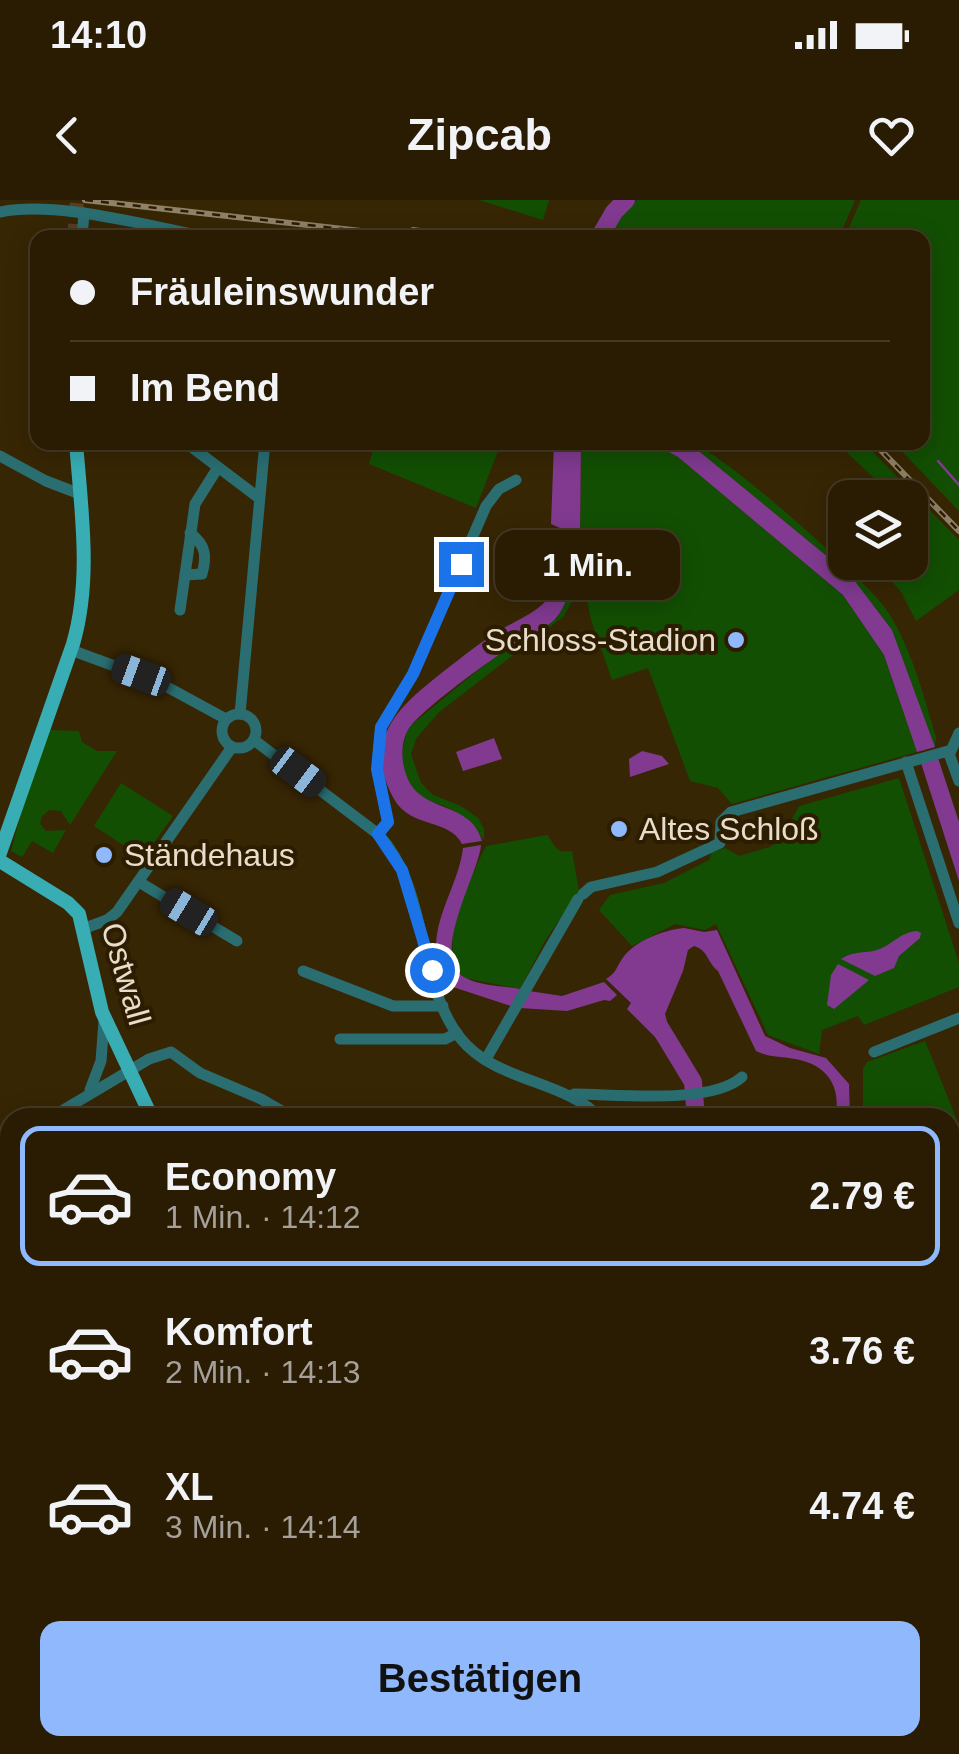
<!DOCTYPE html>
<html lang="de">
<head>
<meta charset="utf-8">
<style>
	body { margin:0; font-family:Arial,sans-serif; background:#31250d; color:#f1f3f6; height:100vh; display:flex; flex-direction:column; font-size:38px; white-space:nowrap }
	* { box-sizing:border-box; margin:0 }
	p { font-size:32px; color:#a5a19a }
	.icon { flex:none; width:55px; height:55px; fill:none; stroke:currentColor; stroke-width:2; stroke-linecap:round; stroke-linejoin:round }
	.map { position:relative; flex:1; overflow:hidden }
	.drawer { position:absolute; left:0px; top:908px; width:960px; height:648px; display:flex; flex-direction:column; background:#291c03; border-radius:30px 30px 0 0; box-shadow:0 5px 25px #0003,0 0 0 2px #453a25 }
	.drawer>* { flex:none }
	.banner { position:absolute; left:30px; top:30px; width:900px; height:220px; border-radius:20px; box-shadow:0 5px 25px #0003,0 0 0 2px #453a25; display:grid; align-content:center; height:220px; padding:0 40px; background:#291c03 }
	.tools { position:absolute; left:828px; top:280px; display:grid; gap:20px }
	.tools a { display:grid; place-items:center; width:100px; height:100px; border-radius:20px; background:#291c03; box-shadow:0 5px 25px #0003,0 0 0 2px #453a25; font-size:50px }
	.end { position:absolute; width:45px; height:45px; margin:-22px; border:12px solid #1a73e8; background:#fff; box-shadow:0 0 0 5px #fff }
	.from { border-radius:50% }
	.bubble { position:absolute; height:70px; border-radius:20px; background:#291c03; box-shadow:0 5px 25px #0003,0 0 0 2px #453a25; font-size:32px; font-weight:700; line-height:70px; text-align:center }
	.car { position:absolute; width:30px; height:60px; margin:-30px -15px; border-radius:12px; box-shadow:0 0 8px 2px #0007; background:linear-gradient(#222 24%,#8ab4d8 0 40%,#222 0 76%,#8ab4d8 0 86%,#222 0) }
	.banner b { display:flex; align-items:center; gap:35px; height:95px; font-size:38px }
	.banner b+b { border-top:2px solid #453a25 }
	.banner i { width:25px; height:25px; background:#f1f3f6 }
	ul { padding:18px 0 0; list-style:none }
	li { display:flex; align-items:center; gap:30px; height:140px; margin:0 20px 15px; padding:0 20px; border:5px solid transparent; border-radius:20px }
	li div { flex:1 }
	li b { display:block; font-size:38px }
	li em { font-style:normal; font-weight:700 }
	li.selected { border-color:#8fb8fd }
	li>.icon { width:90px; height:90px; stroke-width:1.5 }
	.button { display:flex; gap:20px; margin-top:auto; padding:20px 40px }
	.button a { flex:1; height:115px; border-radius:20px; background:#8fb8fd; color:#111; font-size:40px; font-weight:700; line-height:115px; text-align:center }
	.status { display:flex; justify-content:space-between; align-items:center; height:70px; padding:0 50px; background:#291c03; direction:ltr }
	.status svg { height:28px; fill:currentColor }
	header { display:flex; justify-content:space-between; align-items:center; height:130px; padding:0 40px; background:#291c03; font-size:45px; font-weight:700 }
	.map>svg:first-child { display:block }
</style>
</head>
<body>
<div class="status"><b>14:10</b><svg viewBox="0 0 49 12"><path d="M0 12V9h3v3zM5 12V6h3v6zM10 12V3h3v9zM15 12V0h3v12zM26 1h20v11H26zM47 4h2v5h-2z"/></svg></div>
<header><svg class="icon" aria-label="back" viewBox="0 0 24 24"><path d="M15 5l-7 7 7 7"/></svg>Zipcab<svg class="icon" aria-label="heart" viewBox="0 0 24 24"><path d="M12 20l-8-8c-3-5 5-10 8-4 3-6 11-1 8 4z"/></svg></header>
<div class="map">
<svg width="959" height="1554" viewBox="0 0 959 1554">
	<rect width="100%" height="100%" fill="#372604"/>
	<g fill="#124f03">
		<path d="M479 0H549L543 20Z"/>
		<path d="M637 0H855L839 37H607L621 13Z"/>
		<path d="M861 0H959V311L894 243 922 242V38L845 37Z"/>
		<path d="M375 243V242L501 243 476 308 369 264Z"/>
		<path d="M581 243 656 245 678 257 843 395 884 455 917 552 732 604 718 588 690 581 648 468 612 480 591 420 579 358 572 401 564 416 438 513 416 539 411 554 421 583 433 595 461 606 478 618 484 629V640C477 631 458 612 444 606 437 603 428 603 421 599 399 584 398 547 410 526L489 461 557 418 565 402 577 340 580 341Z"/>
		<path d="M689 243C712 242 868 382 886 409 911 446 923 494 936 537L935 547 892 430 851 376Z"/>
		<path d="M837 243H864L959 340V390L916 421 901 392 877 363 910 362V298L894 297Z"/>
		<path d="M48 530 79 531 82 542 97 551H117L70 625 61 611 49 610 42 616 40 624 46 631 66 630 53 653 32 641 22 657 11 651 27 590Z"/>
		<path d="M899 578 959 763V787L864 825 858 816 822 830 819 854 768 835 716 724 705 730 675 724 632 746 599 710 610 695 664 683 709 660 712 652 725 648 739 656 770 647 797 628 791 621 799 606Z"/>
		<path d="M121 583 173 616 143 658 94 626Z"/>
		<path d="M547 635C556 645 554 654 572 651L579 691 545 741 520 789 465 778C433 750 470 678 486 646Z"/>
		<path d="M925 841 959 925 950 928V918L863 917V869L867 862Z"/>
		<path d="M208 1545H446L435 1554H266L265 1551 256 1554H196Z"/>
	</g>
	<g fill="#813a90">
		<path d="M554 243H581L580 337 551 324Z"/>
		<path d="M627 243H689L851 376 892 430 935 547 917 552 884 455 843 395 678 257 656 245Z"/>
		<path d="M554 330 577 340C575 362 572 396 559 414 550 428 529 435 515 444 494 457 419 511 408 530 402 540 401 556 404 567 414 617 470 597 482 641L462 644C449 618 411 629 394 599 360 538 401 505 444 471 462 457 481 442 500 430 516 421 533 414 546 401Z"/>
		<path d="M494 538 502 559 463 571 456 552Z"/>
		<path d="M642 551 662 556 669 564 630 577 629 559Z"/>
		<path d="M938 558 959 622V681L921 563Z"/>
		<path d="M481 645C479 673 427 760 466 778 480 786 504 786 520 789L511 806 453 787C412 743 458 694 463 648Z"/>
		<path d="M684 728 704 732 717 730 765 836 790 848 826 858 849 884 850 917H835C842 887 827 864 795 859 780 856 770 858 756 851L718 771C706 761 709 751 694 746L688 750 683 771 665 814 671 837 668 841 660 842 627 809 631 803 606 779C616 773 616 768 622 759 634 741 663 730 684 728Z"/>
		<path d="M917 731 921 733 920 738 899 756 894 768 875 776 841 759C854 750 867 754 880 749 894 743 901 732 917 731Z"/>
		<path d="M838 764 869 780 834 809 827 805 831 775Z"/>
		<path d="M604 782 617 795 610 801 604 800 567 811 520 808 529 791 562 796Z"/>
	</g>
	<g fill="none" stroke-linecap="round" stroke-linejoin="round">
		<path stroke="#813a90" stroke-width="2.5" d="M938 261 959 285"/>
		<g stroke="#813a90" stroke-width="18">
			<path d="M599 38 614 12 626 0"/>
			<path d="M656 821 693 882 696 918"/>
			<path d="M636 1545 645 1549 656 1545"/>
			<path d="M293 1554 297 1545"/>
		</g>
		<path stroke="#524122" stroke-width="14" stroke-dasharray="14 7" stroke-linecap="butt" d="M74 38 77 0"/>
		<g stroke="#2a6e72" stroke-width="11">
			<path d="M0 12C60 0 153 28 214 38"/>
			<path d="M82 38 84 13"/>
			<path d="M185 242 259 298"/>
			<path d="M0 256 46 281 80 294"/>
			<path d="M185 375 202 374C207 356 206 345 190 333"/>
			<path d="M180 410 195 304 217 269"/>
			<path d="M71 450 158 482 226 519"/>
			<circle cx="239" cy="531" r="17"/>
			<path d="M240 514 265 242"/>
			<path d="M254 540 378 634C430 689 415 782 461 839 496 882 562 879 601 918"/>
			<path d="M950 553 959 533"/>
			<path d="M906 562 959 723"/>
			<path d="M378 634 388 622 377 569 381 527 413 474 486 306 499 289 516 280"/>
			<path d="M139 682 237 741"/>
			<path d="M583 694 591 687 657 672 720 643 721 622 731 612 948 551 959 581"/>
			<path d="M85 728 107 720 117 712 232 547"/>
			<path d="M303 771 393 806H443"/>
			<path d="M340 839H445L457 833"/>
			<path d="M874 852 959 818"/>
			<path d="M486 859 578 699"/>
			<path d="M90 890 101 861 104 821"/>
			<path d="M574 894C616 894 711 905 742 877"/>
			<path d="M50 918 149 859 171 852 200 873 261 899 294 918"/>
			<path d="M951 1074 959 1094"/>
			<path d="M0 1132 10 1138"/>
			<path d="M0 1348 10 1336"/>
			<path d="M35 1545 46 1554"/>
			<path d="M560 1545 569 1554"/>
			<path d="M858 1545 864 1554"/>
			<path d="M539 1554 547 1545"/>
			<path d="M669 1554 674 1545"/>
		</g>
		<g stroke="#39adb4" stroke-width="14">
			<path d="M0 653 73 444C92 379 81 309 76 242"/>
			<path d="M0 661 68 703 79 714 102 812 152 918"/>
			<path d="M950 1383 959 1405"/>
		</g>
		<defs>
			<g id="rail">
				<path d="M85 0 424 38"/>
				<path d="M413 30 468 38"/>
				<path d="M873 242 959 331"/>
			</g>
		</defs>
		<use href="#rail" stroke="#908268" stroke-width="6"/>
		<use href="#rail" stroke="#2c1c00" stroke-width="2.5" stroke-dasharray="8" stroke-linecap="butt"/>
	</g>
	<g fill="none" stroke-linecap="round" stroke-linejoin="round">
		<path stroke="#1a73e8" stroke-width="12" d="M432 770 402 670 378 634 388 622 377 569 381 527 413 474 461 364"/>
	</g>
	<g fill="#8fb8fd" stroke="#2c1c00" stroke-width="4">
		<circle cx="736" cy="440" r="10"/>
		<circle cx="619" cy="629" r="10"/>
		<circle cx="104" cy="655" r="10"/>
	</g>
	<g text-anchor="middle" stroke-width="8" stroke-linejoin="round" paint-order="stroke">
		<g font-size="32" fill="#e8ddcb" stroke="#2c1c00" text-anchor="start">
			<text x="716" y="451" text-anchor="end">Schloss-Stadion</text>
			<text x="639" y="640">Altes Schloß</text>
			<text x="124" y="666">Ständehaus</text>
		</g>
		<g font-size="32" fill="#e8ddcb" stroke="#2c1c00">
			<text transform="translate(126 774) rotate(74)" y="11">Ostwall</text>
		</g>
	</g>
</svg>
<div class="tools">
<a><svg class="icon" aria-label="layers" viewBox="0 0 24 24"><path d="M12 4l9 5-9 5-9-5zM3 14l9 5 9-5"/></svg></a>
</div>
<i class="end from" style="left:432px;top:770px"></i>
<i class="end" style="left:461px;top:364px"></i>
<div class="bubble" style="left:495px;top:330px;width:185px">1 Min.</div>
<i class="car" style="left:141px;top:475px;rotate:290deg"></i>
<i class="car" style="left:298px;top:572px;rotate:127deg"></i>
<i class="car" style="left:189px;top:712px;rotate:301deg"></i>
<div class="banner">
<b><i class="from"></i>Fräuleinswunder</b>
<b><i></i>Im Bend</b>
</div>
<section class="drawer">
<ul>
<li class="selected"><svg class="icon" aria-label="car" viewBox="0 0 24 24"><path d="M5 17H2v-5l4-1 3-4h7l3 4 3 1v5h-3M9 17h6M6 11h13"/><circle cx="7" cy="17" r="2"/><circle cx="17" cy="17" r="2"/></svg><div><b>Economy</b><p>1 Min. · 14:12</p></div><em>2.79 €</em></li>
<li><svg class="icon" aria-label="car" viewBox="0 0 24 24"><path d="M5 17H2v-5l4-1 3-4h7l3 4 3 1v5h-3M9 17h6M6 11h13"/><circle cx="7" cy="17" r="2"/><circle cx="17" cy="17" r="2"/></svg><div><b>Komfort</b><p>2 Min. · 14:13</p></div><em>3.76 €</em></li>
<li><svg class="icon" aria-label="car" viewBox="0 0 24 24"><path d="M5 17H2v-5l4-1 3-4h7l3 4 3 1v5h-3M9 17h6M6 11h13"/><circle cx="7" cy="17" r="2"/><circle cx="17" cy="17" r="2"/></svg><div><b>XL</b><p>3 Min. · 14:14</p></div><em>4.74 €</em></li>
</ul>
<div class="button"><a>Bestätigen</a></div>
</section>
</div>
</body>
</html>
